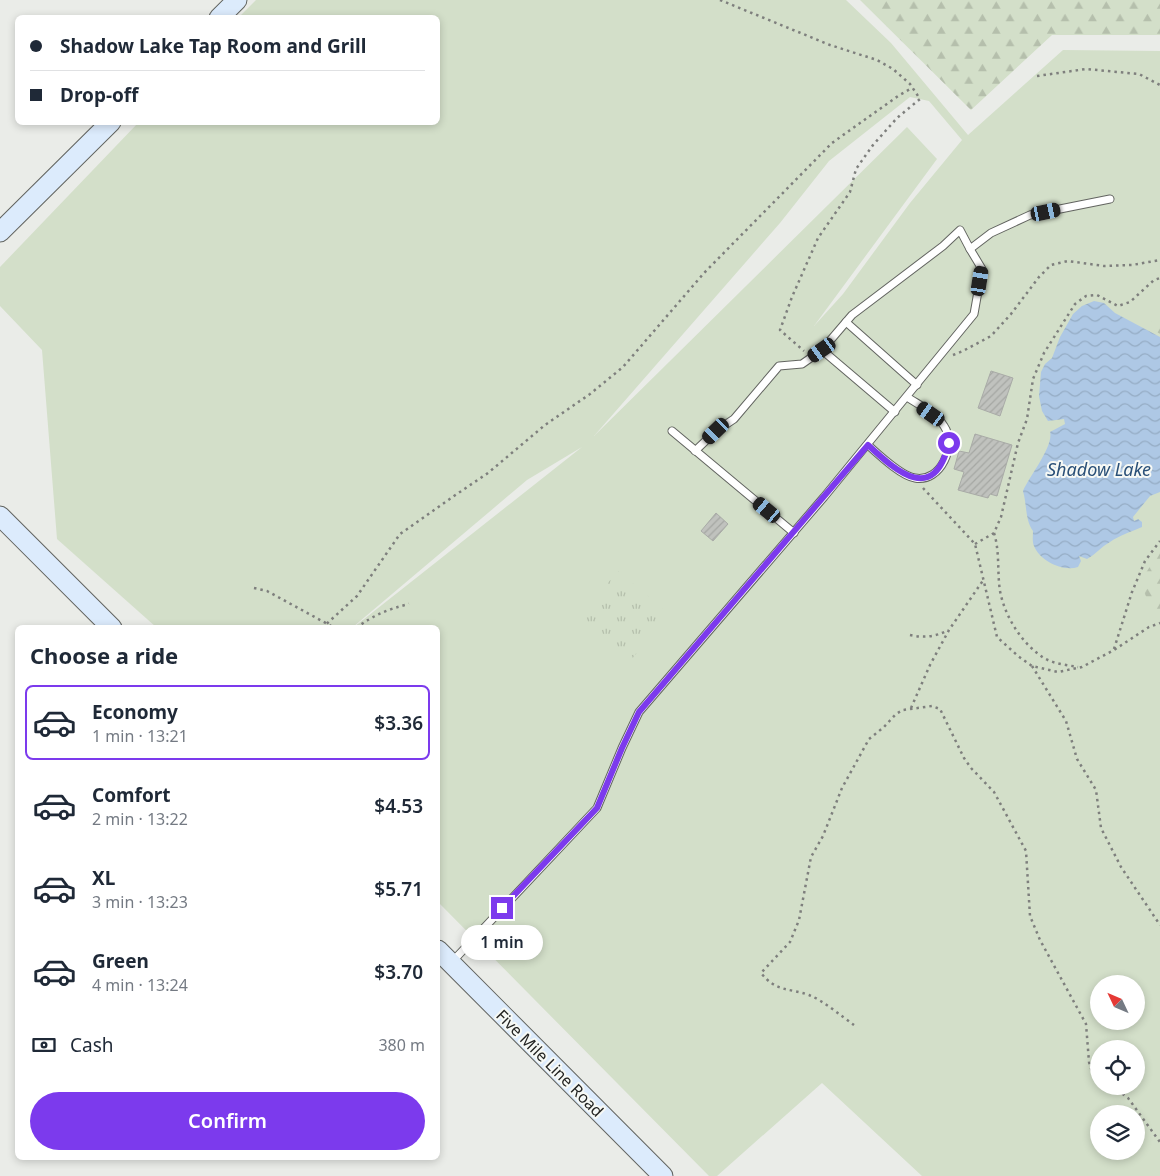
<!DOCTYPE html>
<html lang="en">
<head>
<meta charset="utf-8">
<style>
	body { margin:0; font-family:"Noto Sans",sans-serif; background:#f6f6f7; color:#1f2937; height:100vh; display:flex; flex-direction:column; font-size:19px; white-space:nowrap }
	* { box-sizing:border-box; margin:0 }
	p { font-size:16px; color:#747a83 }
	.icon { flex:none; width:28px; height:28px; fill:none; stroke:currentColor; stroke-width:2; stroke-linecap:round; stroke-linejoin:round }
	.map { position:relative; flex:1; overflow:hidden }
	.panel { position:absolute; left:15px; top:625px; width:425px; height:535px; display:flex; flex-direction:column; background:#fff; border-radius:8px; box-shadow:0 2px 8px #0003 }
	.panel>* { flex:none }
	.top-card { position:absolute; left:15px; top:15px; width:425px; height:110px; border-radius:8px; box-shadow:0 2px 8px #0003; display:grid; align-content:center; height:110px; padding:0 15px; background:#fff }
	.needle { width:32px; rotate:314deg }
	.buttons { position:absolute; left:1090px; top:975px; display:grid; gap:10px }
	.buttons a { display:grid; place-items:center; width:55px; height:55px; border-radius:50%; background:#fff; box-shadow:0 2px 8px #0003; font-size:25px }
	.end { position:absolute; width:22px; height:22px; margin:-11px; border:6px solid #7c3aed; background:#fff; box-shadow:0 0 0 2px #fff }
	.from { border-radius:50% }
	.bubble { position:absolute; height:35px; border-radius:18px; background:#fff; box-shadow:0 2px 8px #0003; font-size:16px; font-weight:600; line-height:35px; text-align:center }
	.car { position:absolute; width:15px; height:30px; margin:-15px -8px; border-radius:6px; box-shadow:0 0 4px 1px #0007; background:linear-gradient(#222 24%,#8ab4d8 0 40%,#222 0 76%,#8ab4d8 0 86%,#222 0) }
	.top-card b { display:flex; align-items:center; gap:18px; height:48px; font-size:19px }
	.top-card b+b { border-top:1px solid #e0e1e3 }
	.top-card i { width:12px; height:12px; background:#1f2937 }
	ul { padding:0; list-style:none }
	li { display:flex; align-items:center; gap:15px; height:75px; margin:0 10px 8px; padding:0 5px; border:2px solid transparent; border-radius:8px }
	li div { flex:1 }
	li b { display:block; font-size:19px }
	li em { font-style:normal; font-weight:600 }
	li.current { border-color:#7c3aed }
	li>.icon { width:45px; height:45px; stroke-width:1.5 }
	h2 { padding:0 15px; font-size:22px; line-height:60px }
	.pay { display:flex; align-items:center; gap:12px; height:55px; padding:0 15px; font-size:19px }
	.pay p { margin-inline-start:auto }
	.primary-button { display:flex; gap:10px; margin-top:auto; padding:10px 15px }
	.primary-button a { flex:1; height:58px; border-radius:30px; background:#7c3aed; color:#fff; font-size:20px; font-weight:600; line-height:58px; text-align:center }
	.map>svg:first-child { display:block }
</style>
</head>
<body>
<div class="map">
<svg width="1160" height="1176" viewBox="0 0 1160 1176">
	<defs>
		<pattern id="forest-firs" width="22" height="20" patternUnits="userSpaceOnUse" patternTransform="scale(1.25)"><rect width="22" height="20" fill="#d3dfc9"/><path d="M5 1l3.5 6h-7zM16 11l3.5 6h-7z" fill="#b5bfac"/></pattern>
		<pattern id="park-tufts" width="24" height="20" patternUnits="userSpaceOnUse" patternTransform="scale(1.25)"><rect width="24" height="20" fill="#d3dfc9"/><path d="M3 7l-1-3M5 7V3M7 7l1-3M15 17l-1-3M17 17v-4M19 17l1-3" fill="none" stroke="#b5bfac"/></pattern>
		<pattern id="water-waves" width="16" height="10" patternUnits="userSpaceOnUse" patternTransform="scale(1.25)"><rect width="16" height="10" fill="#aec8e5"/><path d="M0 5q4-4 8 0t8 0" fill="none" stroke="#95acc4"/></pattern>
		<pattern id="building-hatch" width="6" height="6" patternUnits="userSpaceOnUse" patternTransform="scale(1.25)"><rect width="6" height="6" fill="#c0c2be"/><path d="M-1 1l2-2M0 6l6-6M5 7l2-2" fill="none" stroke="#a5a7a3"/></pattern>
	</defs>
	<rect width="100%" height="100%" fill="#eaece8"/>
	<path fill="#d3dfc9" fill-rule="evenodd" d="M256 0H846L891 43 968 135 1063 50 1160 51V1176H922L822 1083 717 1176H709L438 902V628L354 627 582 447 527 480 353 627H156L57 539 42 350 0 306V267L138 123 438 122V18L239 17ZM910 97 929 101 962 140 910 203 843 294 814 326 937 159 907 127 594 436 780 223 829 161ZM1099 984H1136V1021H1099ZM1099 1049H1136V1086H1099ZM1099 1114H1136V1151H1099Z"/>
	<g fill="url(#forest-firs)">
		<path d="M860 0H1160V35H1052L971 110Z"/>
		<path d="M1160 319V334L1145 324Z"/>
		<path d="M1160 551V613H1153L1140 582Z"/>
	</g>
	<path fill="url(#park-tufts)" d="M618 571 670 615 630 661 579 617Z"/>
	<path fill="url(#water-waves)" d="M1094 301 1104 303 1115 313 1160 337V492L1150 496 1133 517 1134 521 1138 519 1142 522V527C1131 532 1120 535 1110 542 1101 547 1096 554 1087 559L1079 556 1081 561 1078 567C1063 572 1040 561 1034 546 1032 541 1033 536 1033 531 1025 520 1027 505 1023 491 1029 477 1054 446 1050 432L1065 424 1064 419 1048 421 1042 411 1039 396 1041 372 1045 364 1052 358 1060 337 1073 314 1082 306Z"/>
	<g fill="url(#building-hatch)" stroke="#a9aba7">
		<path d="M991 371 1013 378 1000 416 978 408Z"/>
		<path d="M975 434 1012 445 997 496 990 494 988 498 958 490 964 472 954 469 959 451 969 453Z"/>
		<path d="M716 513 728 524 713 541 701 531Z"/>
	</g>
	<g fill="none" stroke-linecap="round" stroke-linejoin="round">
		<defs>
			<g id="lane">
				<path d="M846 322 917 385"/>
				<path d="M822 350 895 412"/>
				<path d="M672 431 794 533"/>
				<path d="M868 445C878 454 901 476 915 478 941 483 957 445 944 426 936 413 919 405 907 397"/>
				<path d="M695 451 716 431 734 419 779 366 802 364 822 350 852 315 943 246 960 230 970 249 991 233 1030 215 1110 199"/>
				<path d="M451 963 597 808 622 748 639 712 824 497 974 314 982 269 970 249"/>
			</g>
			<g id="secondary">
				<path d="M219 18 237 0"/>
				<path d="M0 232 111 122"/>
				<path d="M0 516 112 628"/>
				<path d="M438 950 663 1176"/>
			</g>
		</defs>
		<use href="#lane" stroke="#626460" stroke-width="9"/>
		<use href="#secondary" stroke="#626460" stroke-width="21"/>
		<g stroke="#7e7f7d" stroke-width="2.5" stroke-dasharray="2.5 4" stroke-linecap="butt">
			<path d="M720 0 830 45 877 60 893 69 910 84 920 99 897 118 873 145 856 169 850 192 818 238 792 297 780 330 804 351"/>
			<path d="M1037 76 1086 69 1139 74 1160 85"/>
			<path d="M953 355 963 351 991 336 1011 314 1039 277 1051 265 1068 261 1104 266 1132 265 1160 260"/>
			<path d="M923 488 975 544 997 637 1018 656 1032 666 1058 672 1082 667 1114 650 1149 627 1160 623"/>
			<path d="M994 533C1000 552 997 572 1000 591 1005 617 1022 644 1044 658 1054 664 1067 665 1078 667"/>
			<path d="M975 544 994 533 1001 517 1018 443 1027 419 1033 379 1044 353 1075 304 1086 296 1097 295 1118 306 1130 302 1154 280 1160 278"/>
			<path d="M254 588 267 591 333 627 340 628"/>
			<path d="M322 628 357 596 400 534 454 496 488 473 545 425 590 394 623 367 704 273 832 143 898 96 912 88"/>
			<path d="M356 628C374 615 388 609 409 604"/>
			<path d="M910 635C923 638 936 637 948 630"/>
			<path d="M1114 649 1132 592 1145 561 1160 541"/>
			<path d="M1032 666 1066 721 1077 759 1096 790 1101 828 1121 867 1160 925"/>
			<path d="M911 708 930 665 949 630 984 579"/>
			<path d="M854 1025C841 1016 824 1001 809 995 789 988 776 992 761 973L790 942 799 920 811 857 823 836 842 788 869 739 884 727 896 714 903 710 932 706 940 709 964 758 971 768 994 792 1026 851 1030 916 1040 940 1086 1024 1089 1062 1093 1075 1099 1077"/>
			<path d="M1112 1086 1128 1098 1160 1142"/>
		</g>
		<use href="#lane" stroke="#fff" stroke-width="7"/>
		<use href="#secondary" stroke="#dcebfc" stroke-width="19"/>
	</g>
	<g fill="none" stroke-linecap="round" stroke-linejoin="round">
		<path stroke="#7c3aed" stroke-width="6" d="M502 908 597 808 622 748 639 712 868 445C898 473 934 504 949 443"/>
	</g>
	<g text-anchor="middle" stroke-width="4" stroke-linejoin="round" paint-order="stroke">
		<g font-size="16" fill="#232423" stroke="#f7f9f5">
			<text transform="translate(550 1063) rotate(45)" y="6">Five Mile Line Road</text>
		</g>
		<g font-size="18" font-style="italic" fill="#2a5078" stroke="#f7f9f5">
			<text x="1099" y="476">Shadow Lake</text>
		</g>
	</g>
</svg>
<div class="buttons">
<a><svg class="needle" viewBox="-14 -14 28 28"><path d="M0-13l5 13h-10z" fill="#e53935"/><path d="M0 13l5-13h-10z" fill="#747a83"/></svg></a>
<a><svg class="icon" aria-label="locate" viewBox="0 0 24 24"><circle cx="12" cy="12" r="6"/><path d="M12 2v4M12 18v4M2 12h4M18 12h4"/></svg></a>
<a><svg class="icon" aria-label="layers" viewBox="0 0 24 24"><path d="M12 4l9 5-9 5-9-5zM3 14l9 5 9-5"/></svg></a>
</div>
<i class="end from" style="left:949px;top:443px"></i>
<i class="end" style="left:502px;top:908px"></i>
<div class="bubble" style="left:461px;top:925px;width:82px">1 min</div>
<i class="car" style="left:1046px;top:212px;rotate:78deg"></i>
<i class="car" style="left:980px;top:281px;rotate:9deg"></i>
<i class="car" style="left:822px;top:350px;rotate:235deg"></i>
<i class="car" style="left:931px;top:414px;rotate:305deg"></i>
<i class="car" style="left:716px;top:431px;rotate:226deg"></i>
<i class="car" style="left:767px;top:510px;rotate:310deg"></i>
<div class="top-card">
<b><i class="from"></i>Shadow Lake Tap Room and Grill</b>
<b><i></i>Drop-off</b>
</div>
<section class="panel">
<h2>Choose a ride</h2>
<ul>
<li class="current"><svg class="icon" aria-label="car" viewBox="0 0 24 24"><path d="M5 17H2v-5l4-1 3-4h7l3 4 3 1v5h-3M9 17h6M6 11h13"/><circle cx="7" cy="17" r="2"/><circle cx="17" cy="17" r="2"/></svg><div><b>Economy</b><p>1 min · 13:21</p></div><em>$3.36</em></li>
<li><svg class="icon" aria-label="car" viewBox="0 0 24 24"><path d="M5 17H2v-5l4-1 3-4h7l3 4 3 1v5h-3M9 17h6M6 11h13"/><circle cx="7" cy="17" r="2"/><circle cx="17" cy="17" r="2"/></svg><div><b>Comfort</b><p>2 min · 13:22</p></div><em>$4.53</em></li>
<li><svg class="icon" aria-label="car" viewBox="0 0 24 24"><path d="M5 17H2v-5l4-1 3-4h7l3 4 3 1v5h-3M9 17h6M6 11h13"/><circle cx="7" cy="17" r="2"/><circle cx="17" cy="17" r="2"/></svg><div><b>XL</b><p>3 min · 13:23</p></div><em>$5.71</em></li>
<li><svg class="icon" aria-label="car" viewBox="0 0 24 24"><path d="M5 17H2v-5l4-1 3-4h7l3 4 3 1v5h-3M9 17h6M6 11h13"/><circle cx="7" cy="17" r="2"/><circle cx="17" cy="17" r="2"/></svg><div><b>Green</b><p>4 min · 13:24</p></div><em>$3.70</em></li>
</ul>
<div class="pay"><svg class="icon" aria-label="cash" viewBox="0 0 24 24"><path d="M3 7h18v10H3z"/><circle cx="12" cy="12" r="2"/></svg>Cash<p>380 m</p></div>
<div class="primary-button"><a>Confirm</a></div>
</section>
</div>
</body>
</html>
